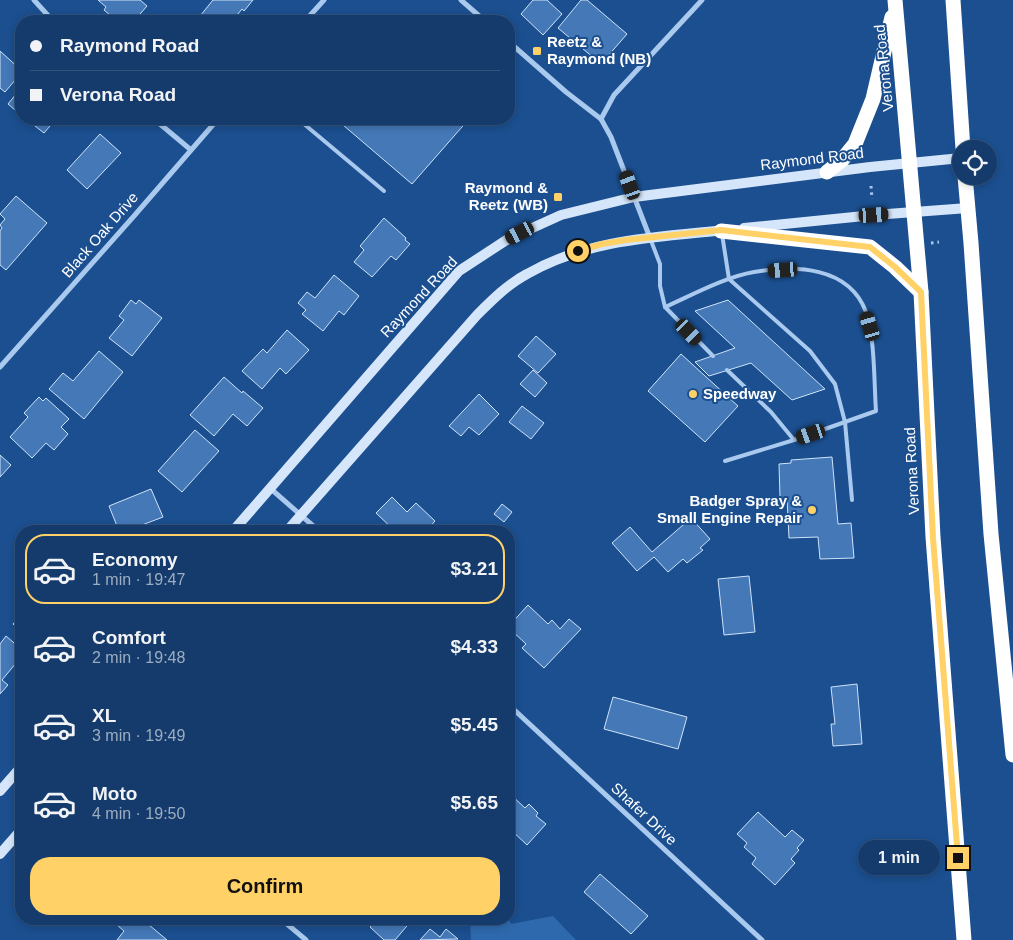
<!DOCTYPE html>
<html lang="en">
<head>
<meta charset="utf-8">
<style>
	body { margin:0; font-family:Helvetica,sans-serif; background:#1d4271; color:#f1f3f6; height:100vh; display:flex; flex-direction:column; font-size:19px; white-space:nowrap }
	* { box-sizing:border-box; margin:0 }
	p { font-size:16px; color:#9dadc1 }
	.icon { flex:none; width:28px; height:28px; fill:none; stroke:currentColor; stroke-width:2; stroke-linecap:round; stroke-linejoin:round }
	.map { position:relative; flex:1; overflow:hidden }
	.drawer { position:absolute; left:15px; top:525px; width:500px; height:400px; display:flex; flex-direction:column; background:#143b6b; border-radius:20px; box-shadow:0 2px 8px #0003,0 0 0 1px #33557e }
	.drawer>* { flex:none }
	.banner { position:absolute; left:15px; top:15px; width:500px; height:110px; border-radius:20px; box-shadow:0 2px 8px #0003,0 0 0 1px #33557e; display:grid; align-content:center; height:110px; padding:0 15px; background:#143b6b }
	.tools { position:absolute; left:952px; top:140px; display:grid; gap:10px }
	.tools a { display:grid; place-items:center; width:45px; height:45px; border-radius:50%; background:#143b6b; box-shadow:0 2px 8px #0003,0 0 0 1px #33557e; font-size:25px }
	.end { position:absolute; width:22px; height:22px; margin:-11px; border:6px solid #ffd166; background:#111; box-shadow:0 0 0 2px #111 }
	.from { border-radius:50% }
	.bubble { position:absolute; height:35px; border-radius:18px; background:#143b6b; box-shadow:0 2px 8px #0003,0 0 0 1px #33557e; font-size:16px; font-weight:800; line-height:35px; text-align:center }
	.car { position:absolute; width:15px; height:30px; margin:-15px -8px; border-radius:6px; box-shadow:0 0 4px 1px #0007; background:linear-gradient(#222 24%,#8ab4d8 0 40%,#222 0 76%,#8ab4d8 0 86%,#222 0) }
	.banner b { display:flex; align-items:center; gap:18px; height:48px; font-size:19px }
	.banner b+b { border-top:1px solid #33557e }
	.banner i { width:12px; height:12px; background:#f1f3f6 }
	ul { padding:9px 0 0; list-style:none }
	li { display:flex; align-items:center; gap:15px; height:70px; margin:0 10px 8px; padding:0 5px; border:2px solid transparent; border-radius:20px }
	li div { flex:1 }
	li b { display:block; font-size:19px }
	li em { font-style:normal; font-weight:800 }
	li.on { border-color:#ffd166 }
	li>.icon { width:45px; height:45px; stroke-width:1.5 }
	.cta { display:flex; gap:10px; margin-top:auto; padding:10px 15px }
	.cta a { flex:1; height:58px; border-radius:20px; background:#ffd166; color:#111; font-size:20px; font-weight:800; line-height:58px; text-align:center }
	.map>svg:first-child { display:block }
</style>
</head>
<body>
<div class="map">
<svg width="1013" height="940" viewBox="0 0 1013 940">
	<rect width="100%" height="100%" fill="#1b4f8f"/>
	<path fill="#2e69ad" d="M553 916 576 940H471L470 919H509L511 924Z"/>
	<g fill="#4478b7" stroke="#cfe3fa">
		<path d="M98 0H140L147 6 134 21H117L104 10 106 7Z"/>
		<path d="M213 0H253L244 11 242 9 232 21H196Z"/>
		<path d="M533 0H547L562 14 543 35 521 14Z"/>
		<path d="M581 0H587L627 34 601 64 558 28Z"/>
		<path d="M0 51 21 70V73L5 92 0 88Z"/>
		<path d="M21 88V115L8 104Z"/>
		<path d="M26 119H56L44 133Z"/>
		<path d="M336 119H469L412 184Z"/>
		<path d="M100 134 121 153 87 189 67 170Z"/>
		<path d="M16 196 47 223 6 270 0 265V231L2 228 0 225 5 219 0 214Z"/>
		<path d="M384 218 406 238 405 240 410 244 396 260 391 256 372 277 354 262 364 250 360 246Z"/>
		<path d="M334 275 359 296 344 315 339 311 323 331 302 314 306 310 298 303 307 292 315 298Z"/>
		<path d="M131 300 136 304 139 300 162 318 132 356 109 338 124 320 119 316Z"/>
		<path d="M728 300 825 389 792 400 751 363 709 376 695 362 735 348 695 311Z"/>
		<path d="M287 330 309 350 286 374 280 368 262 389 242 371 263 349 267 353Z"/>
		<path d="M536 336 556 354 538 373 518 356Z"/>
		<path d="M99 351 123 372 84 419 49 389 63 373 73 381Z"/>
		<path d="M681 354 738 406 705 442 648 391Z"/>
		<path d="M533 370 547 383 535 397 520 384Z"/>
		<path d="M224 377 242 393 243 391 263 408 247 426 233 414 214 436 190 415Z"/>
		<path d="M479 394 499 414 479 435 469 427 461 436 449 426Z"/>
		<path d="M39 397 43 401 46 398 69 419 61 427 68 434 54 450 46 443 32 458 10 437 28 417 24 413Z"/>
		<path d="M522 406 544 423 531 439 509 422Z"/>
		<path d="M195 430 219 451 182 492 158 471Z"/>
		<path d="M0 455 11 465 0 477Z"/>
		<path d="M832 457 838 524 851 523 854 558 820 559 818 537 789 538 787 498 780 497 779 464 791 463V460Z"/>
		<path d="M151 489 163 517 142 525 145 531H119L109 506Z"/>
		<path d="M392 497 407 512 416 503 435 521 426 531H395L376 513Z"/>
		<path d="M502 504 512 512 504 522 494 514Z"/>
		<path d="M691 518 710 539 700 548 703 550 687 563 683 559 668 572 654 557 637 571 612 543 630 527 652 552Z"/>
		<path d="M749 576 755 632 724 635 718 579Z"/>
		<path d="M528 605 548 624 552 620 560 629 569 619 581 629 544 668 522 648 526 644 509 628V626Z"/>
		<path d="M21 615V632L13 624Z"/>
		<path d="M6 636 21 649V657L2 680 8 685 0 694V644Z"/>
		<path d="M857 684 862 744 833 746 831 724H835L831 687Z"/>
		<path d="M613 697 687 717 678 749 604 729Z"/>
		<path d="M509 793 525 808 529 804 538 813 536 816 546 824 527 845 509 828Z"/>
		<path d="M758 812 785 837 792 830 804 840 797 848 799 850 791 859 795 863 775 885 752 864 756 858 744 847 747 843 737 834Z"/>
		<path d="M600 874 648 916 631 934 584 892Z"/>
		<path d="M122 919H142L167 940H117L124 931 117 925Z"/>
		<path d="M377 919H410L412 920 395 940H384L370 927Z"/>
		<path d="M430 929 440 937 446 929 458 939 420 940Z"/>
	</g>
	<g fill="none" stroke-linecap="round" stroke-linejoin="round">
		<g stroke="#a9c9ee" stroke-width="3" stroke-dasharray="2.5 4" stroke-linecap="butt">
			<path d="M871 186 872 199"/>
			<path d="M931 243 939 242"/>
		</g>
		<g stroke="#a9c9ee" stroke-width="4">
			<path d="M298 119 384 191"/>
			<path d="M722 234 729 279 810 351 835 384 845 422 852 500"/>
			<path d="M650 238 660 264V286L665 307 713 356"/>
			<path d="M665 307C692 295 725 277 754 272 795 265 849 266 866 312 875 338 874 383 876 411L794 440 725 461"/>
			<path d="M727 370 771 412 794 440"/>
		</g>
		<g stroke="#a9c9ee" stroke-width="5">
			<path d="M34 0 53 21"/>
			<path d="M461 0 485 21"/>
			<path d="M305 21 324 0"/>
			<path d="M509 42 566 92 601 119 611 137 650 238"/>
			<path d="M154 119 191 150"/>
			<path d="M601 119 614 95 702 0"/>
			<path d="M0 367 134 216 218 119"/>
			<path d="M271 489 319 531"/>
			<path d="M509 705 762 940"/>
			<path d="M281 919 306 940"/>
		</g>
		<g stroke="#d6e6fa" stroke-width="10">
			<path d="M744 228 874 215 968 208"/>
			<path d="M233 531 459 271 508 239 561 215 634 197 870 167 961 158"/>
			<path d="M287 531 477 315C492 300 508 284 527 274 588 239 658 237 727 230"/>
			<path d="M0 791 21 767"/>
			<path d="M0 854 21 830"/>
		</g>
		<g stroke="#fff" stroke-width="15">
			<path d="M895 0 921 292 933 537 964 940"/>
			<path d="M953 0 963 149"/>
			<path d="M827 172 842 160 855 144 873 99 892 17"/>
			<path d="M965 176 971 243 991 534 1013 755"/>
			<path d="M721 231 870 247 895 267 921 292"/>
		</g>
	</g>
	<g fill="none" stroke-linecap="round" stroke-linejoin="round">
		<path stroke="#ffd166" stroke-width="6" d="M578 251 602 244 626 240 721 230 870 247 895 267 921 292 933 538 958 858"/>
	</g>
	<g fill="#ffd166" stroke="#1b4f8f" stroke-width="2">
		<rect x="532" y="46" width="10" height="10" rx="2.5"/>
		<rect x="553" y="192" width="10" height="10" rx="2.5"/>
		<circle cx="693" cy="394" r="5"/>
		<circle cx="812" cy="510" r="5"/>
	</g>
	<g text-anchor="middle" stroke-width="4" stroke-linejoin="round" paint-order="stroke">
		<g font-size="15" font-weight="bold" fill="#fff" stroke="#1b4f8f" text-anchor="start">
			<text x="547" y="47">Reetz &amp;<tspan x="547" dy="17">Raymond (NB)</tspan></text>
			<text x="548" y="193" text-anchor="end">Raymond &amp;<tspan x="548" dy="17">Reetz (WB)</tspan></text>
			<text x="703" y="399">Speedway</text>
			<text x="802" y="506" text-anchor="end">Badger Spray &amp;<tspan x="802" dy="17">Small Engine Repair</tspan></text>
		</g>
		<g font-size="15" fill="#fff" stroke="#1b4f8f">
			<text transform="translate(884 68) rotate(-96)" y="5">Verona Road</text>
			<text transform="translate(812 159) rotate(-7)" y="5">Raymond Road</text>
			<text transform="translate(100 235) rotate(-49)" y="5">Black Oak Drive</text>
			<text transform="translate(419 297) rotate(-47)" y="5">Raymond Road</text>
			<text transform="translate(912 471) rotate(-93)" y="5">Verona Road</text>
			<text transform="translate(644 814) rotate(43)" y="5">Shafer Drive</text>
		</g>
	</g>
</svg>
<div class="tools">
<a><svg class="icon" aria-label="locate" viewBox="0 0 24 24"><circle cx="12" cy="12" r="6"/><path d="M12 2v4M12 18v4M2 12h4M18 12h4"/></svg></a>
</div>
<i class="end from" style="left:578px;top:251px"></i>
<i class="end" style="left:958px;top:858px"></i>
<div class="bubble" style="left:858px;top:840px;width:82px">1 min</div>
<i class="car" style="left:630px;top:185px;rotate:340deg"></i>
<i class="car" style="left:874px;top:215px;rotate:87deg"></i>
<i class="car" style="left:520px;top:233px;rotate:243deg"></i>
<i class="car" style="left:783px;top:270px;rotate:266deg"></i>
<i class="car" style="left:870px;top:326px;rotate:343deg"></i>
<i class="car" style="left:689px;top:332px;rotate:136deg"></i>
<i class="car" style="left:811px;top:434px;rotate:251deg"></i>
<div class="banner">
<b><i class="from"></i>Raymond Road</b>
<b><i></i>Verona Road</b>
</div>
<section class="drawer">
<ul>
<li class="on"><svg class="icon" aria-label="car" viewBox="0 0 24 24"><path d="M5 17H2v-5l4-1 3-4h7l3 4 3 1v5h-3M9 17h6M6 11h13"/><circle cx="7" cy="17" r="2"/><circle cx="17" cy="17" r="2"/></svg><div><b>Economy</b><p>1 min · 19:47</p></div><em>$3.21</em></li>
<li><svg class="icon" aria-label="car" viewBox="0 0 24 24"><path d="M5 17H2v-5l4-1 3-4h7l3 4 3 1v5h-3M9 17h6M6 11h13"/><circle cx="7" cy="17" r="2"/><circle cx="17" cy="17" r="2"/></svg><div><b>Comfort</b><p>2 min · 19:48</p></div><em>$4.33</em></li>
<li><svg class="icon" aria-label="car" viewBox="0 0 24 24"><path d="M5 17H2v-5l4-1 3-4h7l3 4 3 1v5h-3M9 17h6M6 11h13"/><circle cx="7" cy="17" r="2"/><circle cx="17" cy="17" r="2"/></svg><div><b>XL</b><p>3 min · 19:49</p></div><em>$5.45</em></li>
<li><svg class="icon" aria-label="car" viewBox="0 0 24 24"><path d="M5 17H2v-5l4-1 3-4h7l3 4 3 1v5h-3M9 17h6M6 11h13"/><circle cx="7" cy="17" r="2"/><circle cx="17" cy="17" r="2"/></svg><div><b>Moto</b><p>4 min · 19:50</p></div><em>$5.65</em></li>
</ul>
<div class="cta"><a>Confirm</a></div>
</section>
</div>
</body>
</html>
